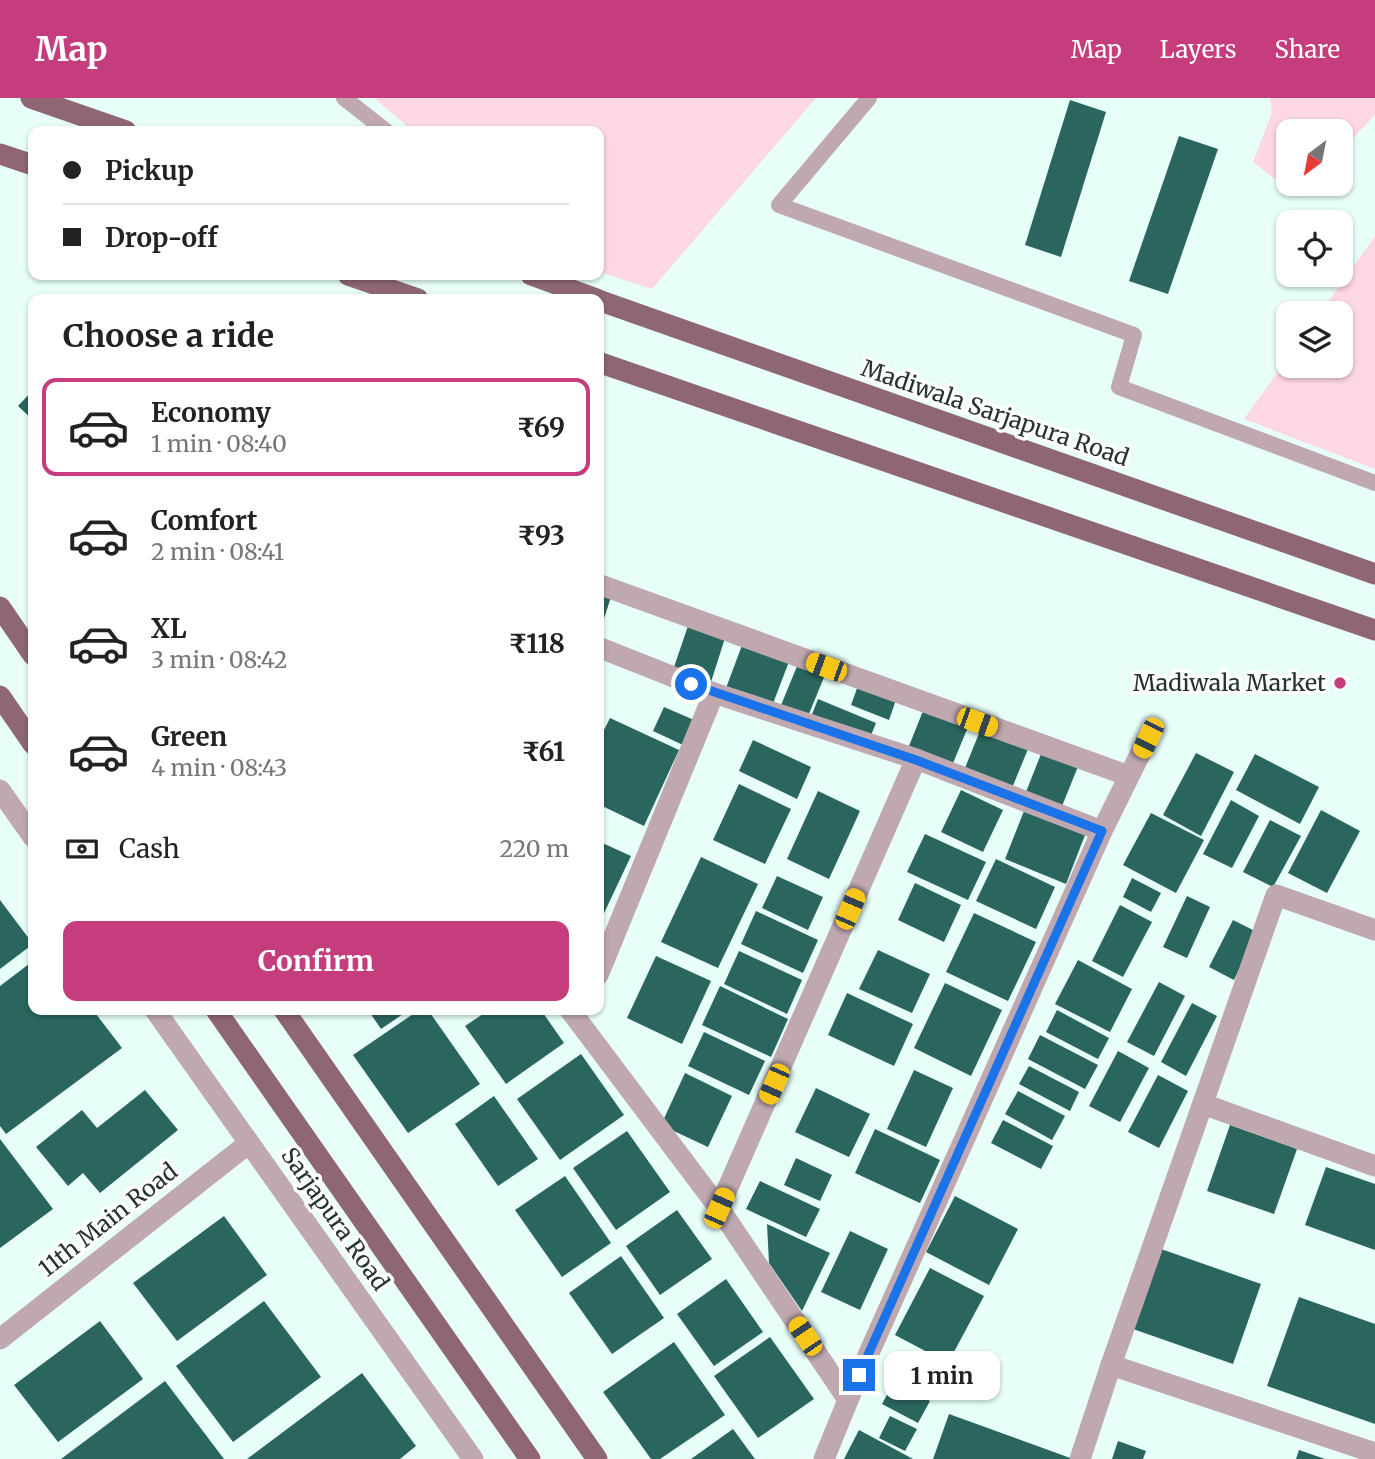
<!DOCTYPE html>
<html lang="en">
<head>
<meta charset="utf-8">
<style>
	body { margin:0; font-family:Merriweather,serif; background:#f2f2f2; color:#222; height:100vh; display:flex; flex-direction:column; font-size:26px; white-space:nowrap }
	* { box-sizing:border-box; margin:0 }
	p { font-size:23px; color:#767676 }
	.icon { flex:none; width:38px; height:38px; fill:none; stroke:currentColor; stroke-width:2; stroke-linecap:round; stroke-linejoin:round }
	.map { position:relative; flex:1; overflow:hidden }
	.side { position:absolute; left:28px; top:196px; width:576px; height:721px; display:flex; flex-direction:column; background:#fff; border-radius:14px; box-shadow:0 2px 5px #0004 }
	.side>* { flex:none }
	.hud { position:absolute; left:28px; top:28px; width:576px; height:154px; border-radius:14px; box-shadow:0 2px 5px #0004; display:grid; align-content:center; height:154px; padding:0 35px; background:#fff }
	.needle { width:46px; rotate:212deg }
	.buttons { position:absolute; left:1276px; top:21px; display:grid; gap:14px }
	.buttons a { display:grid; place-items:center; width:77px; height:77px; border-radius:14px; background:#fff; box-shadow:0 2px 5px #0004; font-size:35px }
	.end { position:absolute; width:32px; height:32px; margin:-16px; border:9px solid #1a73e8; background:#fff; box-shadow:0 0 0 4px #fff }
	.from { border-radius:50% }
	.bubble { position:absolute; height:49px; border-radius:14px; background:#fff; box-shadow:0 2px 5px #0004; font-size:23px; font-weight:700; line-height:49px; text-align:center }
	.car { position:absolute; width:21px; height:42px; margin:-21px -10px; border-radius:9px; box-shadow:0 0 5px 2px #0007; background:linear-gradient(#f5c518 24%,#345 0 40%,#f5c518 0 76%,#345 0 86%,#f5c518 0) }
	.hud b { display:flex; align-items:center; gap:24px; height:66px; font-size:26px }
	.hud b+b { border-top:2px solid #e0e0e0 }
	.hud i { width:18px; height:18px; background:#222 }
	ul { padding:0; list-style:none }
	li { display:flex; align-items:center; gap:21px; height:98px; margin:0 14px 10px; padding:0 21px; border:4px solid transparent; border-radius:14px }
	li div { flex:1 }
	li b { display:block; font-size:26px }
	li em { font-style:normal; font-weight:700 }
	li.active { border-color:#c53d7c }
	li>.icon { width:63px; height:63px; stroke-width:1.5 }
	h2 { padding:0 35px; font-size:32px; line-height:84px }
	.pay { display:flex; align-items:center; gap:18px; height:77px; padding:0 35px; font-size:26px }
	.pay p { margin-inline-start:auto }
	.primary-button { display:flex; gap:14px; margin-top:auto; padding:14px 35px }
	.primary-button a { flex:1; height:80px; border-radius:14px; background:#c53d7c; color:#fff; font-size:28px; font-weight:700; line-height:80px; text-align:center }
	header { display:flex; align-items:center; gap:42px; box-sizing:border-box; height:98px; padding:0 35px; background:#c53d7c; color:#fff }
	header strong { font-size:33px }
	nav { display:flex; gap:38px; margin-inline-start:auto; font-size:24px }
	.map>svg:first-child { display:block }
</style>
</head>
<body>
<header>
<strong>Map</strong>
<nav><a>Map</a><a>Layers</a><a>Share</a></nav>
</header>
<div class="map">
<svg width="1375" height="1361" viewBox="0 0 1375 1361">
	<rect width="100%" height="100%" fill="#e7fef9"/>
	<g fill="#fed7e4">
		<path d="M374 0H816L652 191 599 174 598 33H413Z"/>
		<path d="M1270 0H1375V17L1341 53 1340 33H1288V86H1310L1298 99 1253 64 1272 14Z"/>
		<path d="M1375 138V371L1244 321 1288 260V268H1340V215H1320Z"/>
	</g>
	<g fill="#2a665e">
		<path d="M1070 2 1106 14 1061 159 1025 147Z"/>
		<path d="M1179 38 1218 51 1168 196 1129 183Z"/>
		<path d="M33 292V322L18 308Z"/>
		<path d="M598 495 611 499 599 536 598 535Z"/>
		<path d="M689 525 726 537 710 587 672 575Z"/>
		<path d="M744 542 790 561 772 608 726 590Z"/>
		<path d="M800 561 827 572 806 623 779 612Z"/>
		<path d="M859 585 897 599 889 622 851 607Z"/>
		<path d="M818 601 876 625 869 642 811 619Z"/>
		<path d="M664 609 694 622 683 647 653 633Z"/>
		<path d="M923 613 968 629 953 665 909 648Z"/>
		<path d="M610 620 679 652 644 728 598 706V644Z"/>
		<path d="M980 633 1028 651 1012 690 965 670Z"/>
		<path d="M753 642 811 669 797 701 739 673Z"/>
		<path d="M1043 651 1079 666 1060 713 1024 699Z"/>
		<path d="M1196 655 1234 674 1201 738 1163 717Z"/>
		<path d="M1255 656 1319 689 1300 726 1236 692Z"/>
		<path d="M739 686 791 711 765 766 713 742Z"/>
		<path d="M961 692 1003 712 983 754 941 734Z"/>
		<path d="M818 693 860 713 829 781 787 761Z"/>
		<path d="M1231 702 1259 718 1232 770 1203 756Z"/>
		<path d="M1026 708 1087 732 1066 786 1005 761Z"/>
		<path d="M1321 712 1360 733 1327 795 1288 775Z"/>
		<path d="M1151 715 1204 742 1176 795 1123 767Z"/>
		<path d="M1270 722 1301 738 1273 789 1243 774Z"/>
		<path d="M925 736 986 764 968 802 907 774Z"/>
		<path d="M598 743 631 758 598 828Z"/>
		<path d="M701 759 758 786 718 870 661 844Z"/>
		<path d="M996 761 1055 789 1036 831 976 803Z"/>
		<path d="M777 778 823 799 808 832 762 810Z"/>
		<path d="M1132 780 1161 795 1151 814 1123 799Z"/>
		<path d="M915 785 961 807 944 844 898 822Z"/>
		<path d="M1187 798 1210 809 1187 860 1163 849Z"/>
		<path d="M0 802 33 846 0 871Z"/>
		<path d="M1120 807 1152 824 1123 879 1092 863Z"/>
		<path d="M756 813 818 842 803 875 741 846Z"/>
		<path d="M974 815 1036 844 1008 903 946 874Z"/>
		<path d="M1233 822 1257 834 1234 882 1209 869Z"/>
		<path d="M878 852 930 876 912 915 859 891Z"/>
		<path d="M739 853 802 882 787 916 724 886Z"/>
		<path d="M656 858 711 883 682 946 627 920Z"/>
		<path d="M1078 862 1132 891 1110 934 1055 906Z"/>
		<path d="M33 863V912H93L122 950 6 1036 0 1028V888Z"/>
		<path d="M1159 884 1185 898 1154 958 1127 944Z"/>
		<path d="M945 885 1002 912 971 978 914 950Z"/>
		<path d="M720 888 788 921 771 959 702 927Z"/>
		<path d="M847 895 913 926 894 968 828 937Z"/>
		<path d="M1192 905 1217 918 1186 978 1161 964Z"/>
		<path d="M368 912H409L381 931Z"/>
		<path d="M419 912H428L480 986 408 1035 353 957Z"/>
		<path d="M489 912H541L564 945 506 986 465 928Z"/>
		<path d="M1057 912 1109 940 1098 961 1046 934Z"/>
		<path d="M704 934 765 963 749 997 688 968Z"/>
		<path d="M1040 937 1098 967 1085 991 1028 961Z"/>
		<path d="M1118 953 1149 970 1120 1024 1089 1008Z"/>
		<path d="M581 956 624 1017 560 1062 517 1001Z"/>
		<path d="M1029 968 1079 994 1070 1013 1019 986Z"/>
		<path d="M914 972 953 990 926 1049 887 1031Z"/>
		<path d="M685 975 732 998 708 1049 661 1027Z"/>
		<path d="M1158 977 1188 993 1159 1050 1128 1034Z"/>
		<path d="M816 990 870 1016 849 1059 795 1034Z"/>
		<path d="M145 992 178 1032 100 1095 83 1075 68 1088 36 1049 82 1012 97 1030Z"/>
		<path d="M1018 993 1065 1018 1052 1042 1005 1016Z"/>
		<path d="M494 998 538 1061 498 1088 455 1026Z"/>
		<path d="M1003 1022 1053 1048 1041 1071 991 1045Z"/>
		<path d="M1230 1027 1297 1051 1274 1116 1207 1093Z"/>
		<path d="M875 1031 940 1062 920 1105 855 1075Z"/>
		<path d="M627 1033 670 1094 616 1132 573 1070Z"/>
		<path d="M0 1041 53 1111 0 1150Z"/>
		<path d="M796 1060 832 1077 820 1103 784 1087Z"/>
		<path d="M1326 1069 1375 1086V1152L1305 1127Z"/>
		<path d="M565 1078 611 1145 562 1179 515 1112Z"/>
		<path d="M760 1083 820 1111 806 1139 746 1111Z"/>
		<path d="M955 1098 1018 1131 989 1187 926 1154Z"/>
		<path d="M677 1112 712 1161 660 1197 626 1148Z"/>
		<path d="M224 1118 267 1177 177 1243 133 1185Z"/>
		<path d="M767 1126 830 1155 802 1213 769 1165Z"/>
		<path d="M850 1133 888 1151 860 1212 821 1194Z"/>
		<path d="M1161 1151 1261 1186 1233 1266 1133 1231Z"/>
		<path d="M621 1158 664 1220 612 1256 569 1195Z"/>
		<path d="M930 1170 984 1198 948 1265 895 1237Z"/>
		<path d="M726 1181 763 1234 714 1268 677 1216Z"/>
		<path d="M1299 1199 1375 1226V1326L1267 1288Z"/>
		<path d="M264 1203 321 1279 233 1344 176 1268Z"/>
		<path d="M100 1223 143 1281 58 1344 14 1287Z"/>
		<path d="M770 1239 814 1301 758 1340 714 1278Z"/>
		<path d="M674 1244 725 1317 660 1361H651L603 1294Z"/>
		<path d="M915 1255 946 1271 932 1297 901 1281Z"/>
		<path d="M362 1275 416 1348 400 1361H247Z"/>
		<path d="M165 1283 224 1361H61Z"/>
		<path d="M894 1284 930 1303 918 1325 882 1306Z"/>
		<path d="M949 1316 1073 1361H933Z"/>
		<path d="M890 1318 917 1331 905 1353 879 1340Z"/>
		<path d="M733 1331 755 1361H691Z"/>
		<path d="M859 1332 913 1361H844Z"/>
		<path d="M1118 1343 1146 1353 1143 1361H1112Z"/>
		<path d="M1299 1352 1325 1361H1296Z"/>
	</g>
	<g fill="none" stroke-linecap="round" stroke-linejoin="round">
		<g stroke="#bfa8b0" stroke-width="16">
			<path d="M344 0 386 33"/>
			<path d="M869 0 779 107 1134 237 1119 289 1375 385"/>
		</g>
		<g stroke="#bfa8b0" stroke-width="21">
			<path d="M598 486 1129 678"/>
			<path d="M598 549 714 595 916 661 1102 733"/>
			<path d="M0 692 33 739"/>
			<path d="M598 877 714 595"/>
			<path d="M155 912 473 1361"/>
			<path d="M570 912 719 1110 848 1302"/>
			<path d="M1203 1006 1375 1068"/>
			<path d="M719 1110 916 661"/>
			<path d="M0 1241 249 1045"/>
			<path d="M1111 1267 1276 797 1375 832"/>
			<path d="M824 1361 848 1302 1102 733 1148 640"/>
			<path d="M1080 1361 1111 1267 1375 1355"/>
		</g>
		<g stroke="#8e6674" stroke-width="21">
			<path d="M31 0 126 33"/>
			<path d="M0 56 33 67"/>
			<path d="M348 177 418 201"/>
			<path d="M531 177 597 201"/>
			<path d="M598 202 1375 476"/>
			<path d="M598 264 1375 532"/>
			<path d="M0 509 33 557"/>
			<path d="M0 598 33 646"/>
			<path d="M216 912 530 1361"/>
			<path d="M284 912 597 1361"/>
		</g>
	</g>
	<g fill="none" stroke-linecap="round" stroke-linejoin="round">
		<path stroke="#1a73e8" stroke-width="9" d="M691 586 916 662 1102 733 859 1277"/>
	</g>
	<circle fill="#c53d7c" stroke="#fff" stroke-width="2.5" cx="1340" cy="585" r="7"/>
	<g text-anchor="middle" stroke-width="7" stroke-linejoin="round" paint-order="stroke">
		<g font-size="23" fill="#253431" stroke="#fff">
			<text transform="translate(995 315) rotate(19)" y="8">Madiwala Sarjapura Road</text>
			<text transform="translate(335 1121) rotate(55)" y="8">Sarjapura Road</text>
			<text transform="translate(108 1122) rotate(-38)" y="8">11th Main Road</text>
		</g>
		<g font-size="23" fill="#253431" stroke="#fff" text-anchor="end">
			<text x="1326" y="593">Madiwala Market</text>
		</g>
	</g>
</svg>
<div class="buttons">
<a><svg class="needle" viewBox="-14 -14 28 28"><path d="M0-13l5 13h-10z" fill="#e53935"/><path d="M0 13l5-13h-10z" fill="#767676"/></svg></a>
<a><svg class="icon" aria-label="locate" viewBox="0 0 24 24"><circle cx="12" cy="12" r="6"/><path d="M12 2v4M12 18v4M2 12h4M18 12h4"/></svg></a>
<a><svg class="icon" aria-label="layers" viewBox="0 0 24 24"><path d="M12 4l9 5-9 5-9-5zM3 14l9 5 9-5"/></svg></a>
</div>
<i class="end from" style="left:691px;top:586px"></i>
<i class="end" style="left:859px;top:1277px"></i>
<div class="bubble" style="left:884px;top:1253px;width:116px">1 min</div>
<i class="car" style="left:826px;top:569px;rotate:290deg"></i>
<i class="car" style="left:977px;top:624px;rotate:110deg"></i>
<i class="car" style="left:1148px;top:640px;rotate:206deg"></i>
<i class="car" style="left:850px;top:811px;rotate:23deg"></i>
<i class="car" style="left:774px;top:986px;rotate:204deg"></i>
<i class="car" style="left:719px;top:1110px;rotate:24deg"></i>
<i class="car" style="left:805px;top:1238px;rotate:326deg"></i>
<div class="hud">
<b><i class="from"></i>Pickup</b>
<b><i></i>Drop-off</b>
</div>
<section class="side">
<h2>Choose a ride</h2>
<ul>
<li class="active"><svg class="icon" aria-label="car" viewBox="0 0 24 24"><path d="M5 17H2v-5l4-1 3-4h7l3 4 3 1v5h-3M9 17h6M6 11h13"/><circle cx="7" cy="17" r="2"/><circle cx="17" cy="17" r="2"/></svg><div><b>Economy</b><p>1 min · 08:40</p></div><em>₹69</em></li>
<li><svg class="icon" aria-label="car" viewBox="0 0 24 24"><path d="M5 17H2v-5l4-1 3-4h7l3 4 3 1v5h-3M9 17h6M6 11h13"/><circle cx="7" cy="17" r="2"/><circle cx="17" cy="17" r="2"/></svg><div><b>Comfort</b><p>2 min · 08:41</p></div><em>₹93</em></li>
<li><svg class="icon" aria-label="car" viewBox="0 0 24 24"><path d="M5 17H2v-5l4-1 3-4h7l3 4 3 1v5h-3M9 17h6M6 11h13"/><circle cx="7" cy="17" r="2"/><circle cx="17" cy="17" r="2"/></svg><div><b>XL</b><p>3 min · 08:42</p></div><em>₹118</em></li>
<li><svg class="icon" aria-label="car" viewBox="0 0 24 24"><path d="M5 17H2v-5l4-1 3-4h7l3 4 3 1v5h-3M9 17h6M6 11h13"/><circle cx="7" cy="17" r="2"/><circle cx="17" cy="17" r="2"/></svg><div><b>Green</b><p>4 min · 08:43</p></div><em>₹61</em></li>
</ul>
<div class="pay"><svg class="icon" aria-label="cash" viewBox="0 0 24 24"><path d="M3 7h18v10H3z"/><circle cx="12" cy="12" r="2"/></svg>Cash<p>220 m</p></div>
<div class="primary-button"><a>Confirm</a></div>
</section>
</div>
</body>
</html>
